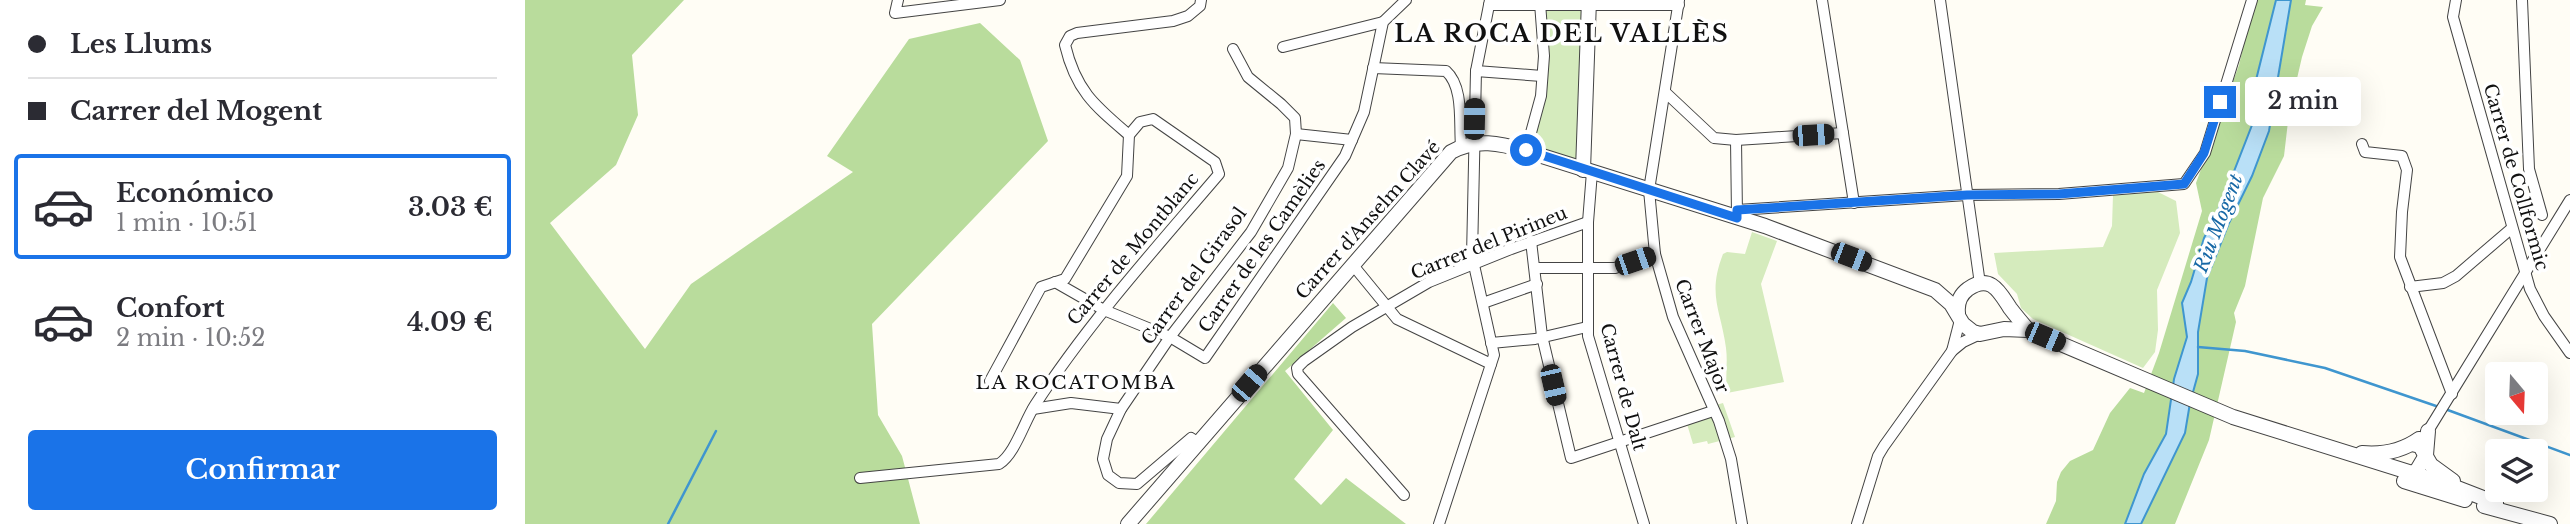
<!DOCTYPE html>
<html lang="es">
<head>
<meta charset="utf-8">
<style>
	body { margin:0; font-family:"Libre Baskerville",serif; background:#f7f7f7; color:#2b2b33; height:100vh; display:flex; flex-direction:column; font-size:26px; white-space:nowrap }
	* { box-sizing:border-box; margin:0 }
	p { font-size:23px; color:#7c7c81 }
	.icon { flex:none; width:38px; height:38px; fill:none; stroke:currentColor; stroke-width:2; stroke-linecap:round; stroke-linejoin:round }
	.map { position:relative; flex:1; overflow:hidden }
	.drawer { display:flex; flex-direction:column; background:#fff; width:525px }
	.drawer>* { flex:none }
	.top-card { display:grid; align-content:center; height:154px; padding:0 28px; background:#fff }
	.needle { width:46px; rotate:161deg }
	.controls { position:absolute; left:1960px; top:362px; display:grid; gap:14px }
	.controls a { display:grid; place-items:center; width:63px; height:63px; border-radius:7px; background:#fff; box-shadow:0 7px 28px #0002; font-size:35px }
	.end { position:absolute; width:32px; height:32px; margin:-16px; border:9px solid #1a73e8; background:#fff; box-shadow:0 0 0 4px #fff }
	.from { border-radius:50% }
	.bubble { position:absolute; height:49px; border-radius:7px; background:#fff; box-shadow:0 7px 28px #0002; font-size:23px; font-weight:600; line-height:49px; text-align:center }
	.car { position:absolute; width:21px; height:42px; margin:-21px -10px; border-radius:9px; box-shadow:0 0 5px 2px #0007; background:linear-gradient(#222 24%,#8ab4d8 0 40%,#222 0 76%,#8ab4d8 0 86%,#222 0) }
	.top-card b { display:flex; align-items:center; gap:24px; height:66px; font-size:26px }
	.top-card b+b { border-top:2px solid #e1e1e2 }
	.top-card i { width:18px; height:18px; background:#2b2b33 }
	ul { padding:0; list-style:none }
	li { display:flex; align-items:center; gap:21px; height:105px; margin:0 14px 10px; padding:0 14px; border:4px solid transparent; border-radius:7px }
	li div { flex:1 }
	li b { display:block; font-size:26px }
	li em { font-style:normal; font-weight:600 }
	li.selected { border-color:#1a73e8 }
	li>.icon { width:63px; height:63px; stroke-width:1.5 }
	.button { display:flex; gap:14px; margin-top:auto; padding:14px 28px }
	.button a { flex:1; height:80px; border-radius:7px; background:#1a73e8; color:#fff; font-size:28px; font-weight:600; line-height:80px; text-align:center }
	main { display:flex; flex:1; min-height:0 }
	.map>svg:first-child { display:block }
</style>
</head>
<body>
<main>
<section class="drawer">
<div class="top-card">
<b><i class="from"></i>Les Llums</b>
<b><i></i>Carrer del Mogent</b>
</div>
<ul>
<li class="selected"><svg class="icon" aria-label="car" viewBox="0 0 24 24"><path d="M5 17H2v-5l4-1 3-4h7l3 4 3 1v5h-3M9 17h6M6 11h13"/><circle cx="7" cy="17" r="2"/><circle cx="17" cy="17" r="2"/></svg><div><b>Económico</b><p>1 min · 10:51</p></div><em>3.03 €</em></li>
<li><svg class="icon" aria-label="car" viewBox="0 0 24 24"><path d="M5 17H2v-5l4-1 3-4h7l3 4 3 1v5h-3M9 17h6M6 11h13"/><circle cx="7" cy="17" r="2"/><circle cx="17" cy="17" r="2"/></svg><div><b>Confort</b><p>2 min · 10:52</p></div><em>4.09 €</em></li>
</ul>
<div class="button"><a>Confirmar</a></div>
</section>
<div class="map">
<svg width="2045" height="524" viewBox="0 0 2045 524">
	<rect width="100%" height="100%" fill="#fffdf5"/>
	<g fill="#d5ebbd">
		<path d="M1018 5 1062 6 1057 152 1050 159 1003 145 1016 96Z"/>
		<path d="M1631 191 1651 201 1655 233 1632 290 1633 330 1630 352 1618 368 1508 319 1496 308 1492 294 1473 274 1469 253 1578 247 1587 226 1588 195Z"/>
		<path d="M1227 232 1252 241 1236 284 1259 382 1202 393C1200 378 1203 363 1201 348 1196 310 1182 295 1198 254L1202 252 1220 254Z"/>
		<path d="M1198 403 1210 437 1183 444 1182 441 1168 444 1159 414Z"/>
	</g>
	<g fill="#b9dc9c">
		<path d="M0 0H159L107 55 113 115 91 165 25 223 120 349 166 284 328 172 302 156 384 39 455 23 495 60 523 141 347 324 353 415 377 456 395 524H0Z"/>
		<path d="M1729 0H1751L1729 88 1727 125 1697 202 1679 238 1666 282 1657 303 1662 337 1641 434 1619 474 1600 524H1521L1531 501 1532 482 1536 472 1545 461 1568 450 1585 413 1605 388 1619 393 1634 353 1677 211 1671 183 1714 65Z"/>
		<path d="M1766 0H1781L1780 5 1798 7 1787 26 1777 57 1764 113 1759 156 1738 198 1720 286 1709 313 1711 322 1684 440 1650 524H1616L1660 433 1665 403 1673 374V332L1682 278 1708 213 1761 34Z"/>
		<path d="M808 303 821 318 760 371 808 430 769 479 796 505 821 478 881 524H621Z"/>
	</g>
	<path fill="#b9e0f7" stroke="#3f96cf" stroke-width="2" d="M1751 0H1766L1744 131 1727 176 1704 223 1682 278 1673 332V374L1665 403 1660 433 1616 524H1600L1619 474 1641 434 1649 379 1662 337 1657 303 1666 282 1679 238 1697 202 1727 125 1729 88Z"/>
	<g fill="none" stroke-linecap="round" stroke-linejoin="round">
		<g stroke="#3f96cf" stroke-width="2.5">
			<path d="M1673 347 1720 351 1800 368 1914 407"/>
			<path d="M1920 409 2045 455"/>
			<path d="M143 524 191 431"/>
		</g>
		<defs>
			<g id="minor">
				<path d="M373 0 370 13 475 0"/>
				<path d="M1154 0 1124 190 1130 254 1148 317 1194 421 1206 459 1217 524"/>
				<path d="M1297 0 1329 203"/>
				<path d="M1415 0 1455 284"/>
				<path d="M1931 0 1928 17 2005 289 2019 316 2045 353"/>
				<path d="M1997 0 2004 169 2017 215"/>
				<path d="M964 5H1154"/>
				<path d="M758 47 858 22"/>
				<path d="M848 68 921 71C939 87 934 123 936 146"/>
				<path d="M951 71 1017 76"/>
				<path d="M1140 92 1189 138 1211 140 1318 133"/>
				<path d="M771 134 827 140"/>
				<path d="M604 135C570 106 551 91 540 45L545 36 552 33 648 21 663 16 675 6 676 0"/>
				<path d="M1211 140 1212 215"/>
				<path d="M1837 144 1840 152 1877 156 1882 170 1877 212 1875 257 1927 394"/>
				<path d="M1001 151 1016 96 1019 56 1015 3"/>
				<path d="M1067 172 1063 222V336L1119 524"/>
				<path d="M1212 210 1442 195 1534 194 1659 184 1680 153 1727 0"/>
				<path d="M1006 241 1017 336 1046 458 1188 411"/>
				<path d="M827 264 872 319 966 364"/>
				<path d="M1010 268H1090L1130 254"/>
				<path d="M530 282 579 310 645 337 680 358 820 156 839 112 858 22 881 0"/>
				<path d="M1885 287 1918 283 1931 276 1987 228"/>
				<path d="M958 303 1012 284"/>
				<path d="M966 343 1010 339 1062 327"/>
				<path d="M1427 351 1435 320"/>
				<path d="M508 409 546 403 596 409"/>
				<path d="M1903 431 2045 200"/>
				<path d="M672 442 666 438 612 484 594 483 583 475 578 459 582 439 596 409 645 337 726 232 763 168 771 134 770 118 756 104 723 77 708 49"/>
				<path d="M335 478 474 464C490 454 499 422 510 405 564 322 630 249 694 174L690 162 628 119 615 122 604 135 602 176 540 279 516 287 465 381"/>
				<path d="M879 495 773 374 772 368 779 361 827 327 904 282 986 249 1063 222"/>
				<path d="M914 524 969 355 947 256 951 71 965 0"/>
				<path d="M1332 524 1353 456 1359 446 1427 351 1438 342 1455 334"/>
			</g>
			<g id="tertiary">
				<path d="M1058 170 1064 0"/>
				<path d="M1433 313C1432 304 1435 295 1443 289 1466 273 1475 293 1485 308 1491 316 1497 323 1503 330"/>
				<path d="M1887 444 1895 446 1906 465 1928 481"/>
				<path d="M1837 453C1859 455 1877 451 1894 439"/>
				<path d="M1882 477 1892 470 1901 455 1903 431"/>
				<path d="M1879 481 1940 500"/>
				<path d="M1959 506 2025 524"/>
				<path d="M603 524 926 152C951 138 975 143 1001 151L1240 226 1410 290 1426 304 1438 324 1448 332 1455 334 1479 329 1503 330 1708 417 1922 484 1971 503"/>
			</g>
		</defs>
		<use href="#minor" stroke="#444" stroke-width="12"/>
		<use href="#tertiary" stroke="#444" stroke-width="16"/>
		<use href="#minor" stroke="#fff" stroke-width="10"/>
		<use href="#tertiary" stroke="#fff" stroke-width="14"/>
	</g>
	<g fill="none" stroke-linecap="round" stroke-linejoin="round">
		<path stroke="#1a73e8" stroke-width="9" d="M1001 150 1212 218V210L1442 195 1534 194 1659 184 1679 153 1695 102"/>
	</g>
	<g text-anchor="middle" stroke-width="7" stroke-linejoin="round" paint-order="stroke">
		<g font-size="18" fill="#111" stroke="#fff">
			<text transform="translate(1991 177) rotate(74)" y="6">Carrer de Collformic</text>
			<text transform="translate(843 220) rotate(-48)" y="6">Carrer d'Anselm Clavé</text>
			<text transform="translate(964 243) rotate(-22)" y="6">Carrer del Pirineu</text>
			<text transform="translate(737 246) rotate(-55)" y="6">Carrer de les Camèlies</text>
			<text transform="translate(608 249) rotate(-50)" y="6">Carrer de Montblanc</text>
			<text transform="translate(669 276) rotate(-54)" y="6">Carrer del Girasol</text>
			<text transform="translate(1177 336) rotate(69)" y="6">Carrer Major</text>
			<text transform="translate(1098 387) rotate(75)" y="6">Carrer de Dalt</text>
		</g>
		<g font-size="19" font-style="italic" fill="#1768a6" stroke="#fff">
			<text transform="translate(1693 223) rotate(-69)" y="7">Riu Mogent</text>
		</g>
		<g font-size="19" letter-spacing="2" fill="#111" stroke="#fff">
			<text x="551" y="389">LA ROCATOMBA</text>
		</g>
		<g font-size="24" font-weight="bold" letter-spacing="2" fill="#111" stroke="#fff">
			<text x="1037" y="42">LA ROCA DEL VALLÈS</text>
		</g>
	</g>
</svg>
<div class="controls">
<a><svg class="needle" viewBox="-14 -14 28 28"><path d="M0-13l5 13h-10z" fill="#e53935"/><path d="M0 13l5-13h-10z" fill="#7c7c81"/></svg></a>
<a><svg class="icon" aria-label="layers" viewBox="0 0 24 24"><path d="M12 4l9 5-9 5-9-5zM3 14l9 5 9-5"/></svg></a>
</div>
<i class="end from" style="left:1001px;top:150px"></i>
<i class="end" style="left:1695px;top:102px"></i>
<div class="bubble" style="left:1720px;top:77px;width:116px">2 min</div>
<i class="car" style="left:949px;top:119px;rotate:1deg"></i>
<i class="car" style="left:1288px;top:135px;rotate:86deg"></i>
<i class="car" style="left:1326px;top:257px;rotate:111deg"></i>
<i class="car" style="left:1110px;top:261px;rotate:71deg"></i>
<i class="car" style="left:1520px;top:337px;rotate:113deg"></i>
<i class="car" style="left:724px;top:383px;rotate:41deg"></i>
<i class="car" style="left:1028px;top:385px;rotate:167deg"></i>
</div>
</main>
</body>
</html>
